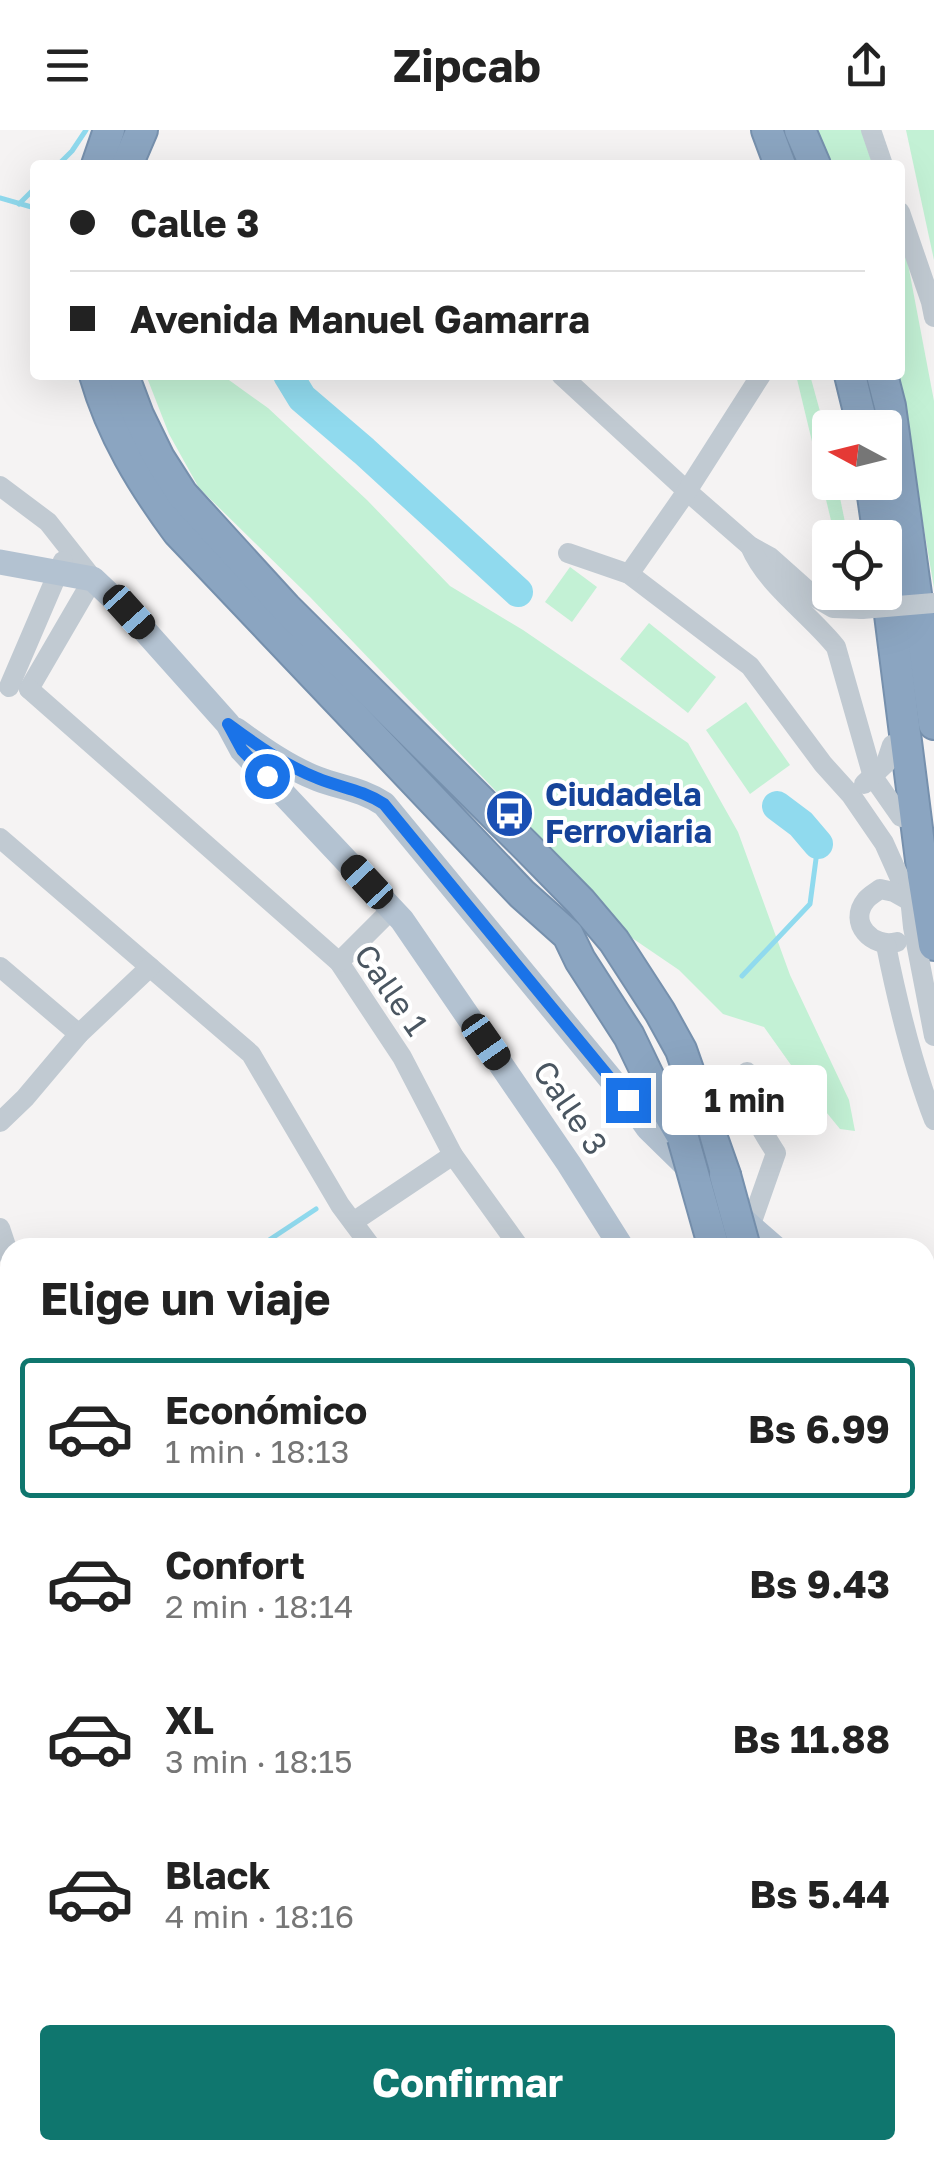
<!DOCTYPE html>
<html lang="es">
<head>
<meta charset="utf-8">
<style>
	body { margin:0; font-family:"Golos Text",sans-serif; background:#f2f2f2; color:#222; height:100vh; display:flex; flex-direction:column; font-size:38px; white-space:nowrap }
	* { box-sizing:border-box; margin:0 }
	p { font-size:32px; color:#767676 }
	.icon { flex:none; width:55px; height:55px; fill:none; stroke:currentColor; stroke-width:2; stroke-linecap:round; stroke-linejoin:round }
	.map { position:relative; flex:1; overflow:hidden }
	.sheet { position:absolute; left:0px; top:1108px; width:935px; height:922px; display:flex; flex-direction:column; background:#fff; border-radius:30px 30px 0 0; box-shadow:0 10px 40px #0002 }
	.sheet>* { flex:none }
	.banner { position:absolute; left:30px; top:30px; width:875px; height:220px; border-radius:10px; box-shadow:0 10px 40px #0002; display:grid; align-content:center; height:220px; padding:0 40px; background:#fff }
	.needle { width:65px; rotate:277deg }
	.tools { position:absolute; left:812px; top:280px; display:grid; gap:20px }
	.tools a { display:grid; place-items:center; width:90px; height:90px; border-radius:10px; background:#fff; box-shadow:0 10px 40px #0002; font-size:50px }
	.end { position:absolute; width:45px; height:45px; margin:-22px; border:12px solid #1a73e8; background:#fff; box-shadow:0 0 0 5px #fff }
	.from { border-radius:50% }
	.bubble { position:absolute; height:70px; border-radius:10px; background:#fff; box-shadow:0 10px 40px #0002; font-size:32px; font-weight:700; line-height:70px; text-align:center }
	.car { position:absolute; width:30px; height:60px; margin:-30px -15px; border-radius:12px; box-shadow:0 0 8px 2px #0007; background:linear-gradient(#222 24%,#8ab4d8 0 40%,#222 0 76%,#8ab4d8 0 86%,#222 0) }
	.banner b { display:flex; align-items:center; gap:35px; height:95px; font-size:38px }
	.banner b+b { border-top:2px solid #e0e0e0 }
	.banner i { width:25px; height:25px; background:#222 }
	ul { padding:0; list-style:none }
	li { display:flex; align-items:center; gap:30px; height:140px; margin:0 20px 15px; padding:0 20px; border:5px solid transparent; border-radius:10px }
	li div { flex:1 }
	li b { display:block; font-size:38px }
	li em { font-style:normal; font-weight:700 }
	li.on { border-color:#0f766e }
	li>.icon { width:90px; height:90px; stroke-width:1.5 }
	h2 { padding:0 40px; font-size:45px; line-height:120px }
	.button { display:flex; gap:20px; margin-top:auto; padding:20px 40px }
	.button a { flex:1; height:115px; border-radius:10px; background:#0f766e; color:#fff; font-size:40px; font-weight:700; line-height:115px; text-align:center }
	header { display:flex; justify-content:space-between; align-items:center; height:130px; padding:0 40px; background:#fff; font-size:45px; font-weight:700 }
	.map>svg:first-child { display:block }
</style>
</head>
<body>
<header><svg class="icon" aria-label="menu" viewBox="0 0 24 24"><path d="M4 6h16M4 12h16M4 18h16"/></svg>Zipcab<svg class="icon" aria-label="share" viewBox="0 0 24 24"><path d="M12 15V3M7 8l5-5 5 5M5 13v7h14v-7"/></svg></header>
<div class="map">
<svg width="934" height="2029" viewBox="0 0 934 2029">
	<rect width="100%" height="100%" fill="#f5f3f3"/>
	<g fill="#c3f1d5">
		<path d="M818 0H879L888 35H832Z"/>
		<path d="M906 0H934V130Z"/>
		<path d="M900 92 934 271V458L898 245H900Z"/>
		<path d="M146 245H222L268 278 367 370 450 456 523 500 688 613 738 702 790 845 849 970 855 1001 840 999 813 966 764 897 723 884 679 840 632 808 583 752 310 467 199 358 169 304Z"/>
		<path d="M796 245H810L830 318V352L837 353 848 407H835Z"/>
		<path d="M570 437 597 457 572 492 545 472Z"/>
		<path d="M649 493 716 547 688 583 620 529Z"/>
		<path d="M746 572 790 635 750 664 706 600Z"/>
		<path d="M925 1736 934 1741V1886L925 1885Z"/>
		<path d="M555 2020H886L895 2029H553Z"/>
	</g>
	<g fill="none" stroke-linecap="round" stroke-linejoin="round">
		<g stroke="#90daee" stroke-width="5">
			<path d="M58 35 72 21 86 0"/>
			<path d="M0 68 35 78"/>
			<path d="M19 74 35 58"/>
			<path d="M742 846 810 774 818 714"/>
			<path d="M257 1118 316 1079"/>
			<path d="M925 1349 934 1345"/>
			<path d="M0 1858 10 1857"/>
		</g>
		<g stroke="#90daee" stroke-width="30">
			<path d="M288 245 302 268 364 321 518 462"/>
			<path d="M777 676 801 694 818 714"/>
		</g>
		<defs>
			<g id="highway">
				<path d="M767 0 780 35"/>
				<path d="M800 0 815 35"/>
				<path d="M97 35 109 0"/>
				<path d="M127 35 142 0"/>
				<path d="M95 245C112 304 142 353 178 402L522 764 568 805 580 830 629 906 655 960 683 1008"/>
				<path d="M123 245 138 285 159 328 182 364 286 478 528 718 581 772 614 811 660 882 681 920 725 1045"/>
				<path d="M850 245 863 298"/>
				<path d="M882 245 890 276 934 594"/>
				<path d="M871 352 879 408"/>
				<path d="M885 445 923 746 934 815"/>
				<path d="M925 1554 934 1564"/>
				<path d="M925 1596 934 1604"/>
			</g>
		</defs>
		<use href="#highway" stroke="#7690ad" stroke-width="34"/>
		<g stroke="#c1cad2" stroke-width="20">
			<path d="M871 0 883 35"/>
			<path d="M900 82 931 172 934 187"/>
			<path d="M561 245 687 361 750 416 770 427 816 468 833 478 862 479"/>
			<path d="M0 356 48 392 93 449 29 559"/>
			<path d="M750 416C767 456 809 483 836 517L873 647 901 687"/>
			<path d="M568 423 629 444 750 536 823 634 851 665 884 713 910 771"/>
			<path d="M629 444 687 361 761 245"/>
			<path d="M9 557 63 431"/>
			<path d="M29 559 339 832 402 927 453 1025 520 1118"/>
			<path d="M864 654 886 633 892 615"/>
			<path d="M0 708 251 924 340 1075 372 1118"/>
			<path d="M909 758 913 797 934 906"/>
			<path d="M897 812C873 819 847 793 866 770 869 766 876 762 880 759L894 762 910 771"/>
			<path d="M886 815C898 875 912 933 934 990"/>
			<path d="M339 832 392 779"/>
			<path d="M0 837 79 904"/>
			<path d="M747 942C746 978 758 994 776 1023L750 1097 753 1106"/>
			<path d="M0 992 25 968 79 904 150 837"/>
			<path d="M353 1092 453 1025"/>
			<path d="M0 1098 10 1128"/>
			<path d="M0 1281 10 1310"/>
			<path d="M925 1400 934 1410"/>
			<path d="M925 1432 934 1439"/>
			<path d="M0 1485 10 1490"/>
			<path d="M0 1595C10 1609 8 1620 0 1635"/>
			<path d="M0 1670 10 1667"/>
			<path d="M0 1747 10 1740"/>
			<path d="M0 1950 10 1951"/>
			<path d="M925 2003 934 2011"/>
			<path d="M76 2020 82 2029"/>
			<path d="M116 2020 122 2029"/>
			<path d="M446 2020H488"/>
			<path d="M7 2029 28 2023 46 2029"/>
		</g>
		<g stroke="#b3c2d1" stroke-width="25">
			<path d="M0 432 93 449 129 483 228 594 242 620 402 790 569 1034 622 1118"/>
			<path d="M236 600C261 618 289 638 318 649 342 658 361 659 384 674L628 970 648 998 695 1044"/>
			<path d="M734 1082 775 1118"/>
			<path d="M925 1255 934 1263"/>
		</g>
		<use href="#highway" stroke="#8ba5c1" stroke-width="30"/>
		<defs>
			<g id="highway-bridge">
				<path d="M683 1008 714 1118"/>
				<path d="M725 1045 745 1118"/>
			</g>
		</defs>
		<use href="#highway-bridge" stroke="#7690ad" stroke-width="34" stroke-linecap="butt"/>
		<path stroke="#c1cad2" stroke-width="20" d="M862 479 934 473"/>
		<use href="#highway-bridge" stroke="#8ba5c1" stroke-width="30"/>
	</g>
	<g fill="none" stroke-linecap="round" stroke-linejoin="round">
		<path stroke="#1a73e8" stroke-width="12" d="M267 646 242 620 228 594C255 614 286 636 317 648 341 658 361 659 384 674L628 970"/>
	</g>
	<defs>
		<symbol id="bus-disc" viewBox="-11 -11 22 22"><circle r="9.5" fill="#1a4fb4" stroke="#fff"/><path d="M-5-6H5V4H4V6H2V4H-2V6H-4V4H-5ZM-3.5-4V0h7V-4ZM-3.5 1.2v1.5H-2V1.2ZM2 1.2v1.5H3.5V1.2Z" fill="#fff"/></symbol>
	</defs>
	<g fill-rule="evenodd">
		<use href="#bus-disc" x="482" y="656" width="55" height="55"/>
	</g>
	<g text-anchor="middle" stroke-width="8" stroke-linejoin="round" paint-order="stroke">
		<g font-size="32" font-weight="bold" fill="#164399" stroke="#fff" text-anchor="start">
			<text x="545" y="676">Ciudadela<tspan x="545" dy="37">Ferroviaria</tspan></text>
		</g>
		<g font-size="32" fill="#4a5661" stroke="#fff">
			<text transform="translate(391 860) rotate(55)" y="11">Calle 1</text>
			<text transform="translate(570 978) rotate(56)" y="11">Calle 3</text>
		</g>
	</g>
</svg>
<div class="tools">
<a><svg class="needle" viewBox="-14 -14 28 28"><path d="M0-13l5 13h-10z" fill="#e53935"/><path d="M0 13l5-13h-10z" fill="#767676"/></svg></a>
<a><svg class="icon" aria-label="locate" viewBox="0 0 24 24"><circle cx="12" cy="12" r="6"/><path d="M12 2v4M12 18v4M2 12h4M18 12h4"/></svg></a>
</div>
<i class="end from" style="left:267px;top:646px"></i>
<i class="end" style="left:628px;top:970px"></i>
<div class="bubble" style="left:662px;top:935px;width:165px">1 min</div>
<i class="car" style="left:129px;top:482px;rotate:138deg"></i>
<i class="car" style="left:367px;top:752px;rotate:317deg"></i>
<i class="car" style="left:486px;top:912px;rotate:145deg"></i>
<div class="banner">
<b><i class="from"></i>Calle 3</b>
<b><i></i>Avenida Manuel Gamarra</b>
</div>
<section class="sheet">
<h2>Elige un viaje</h2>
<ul>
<li class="on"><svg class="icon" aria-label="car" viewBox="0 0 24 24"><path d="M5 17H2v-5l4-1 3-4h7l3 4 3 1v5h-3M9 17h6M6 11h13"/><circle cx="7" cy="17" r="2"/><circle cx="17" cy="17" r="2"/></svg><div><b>Económico</b><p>1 min · 18:13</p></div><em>Bs 6.99</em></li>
<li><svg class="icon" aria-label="car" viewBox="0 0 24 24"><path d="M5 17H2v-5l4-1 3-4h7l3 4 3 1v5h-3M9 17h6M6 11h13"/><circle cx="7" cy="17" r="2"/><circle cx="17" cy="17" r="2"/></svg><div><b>Confort</b><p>2 min · 18:14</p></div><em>Bs 9.43</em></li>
<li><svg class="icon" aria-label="car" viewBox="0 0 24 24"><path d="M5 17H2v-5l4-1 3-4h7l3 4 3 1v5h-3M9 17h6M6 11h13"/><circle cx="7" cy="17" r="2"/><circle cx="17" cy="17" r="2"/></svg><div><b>XL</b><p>3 min · 18:15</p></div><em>Bs 11.88</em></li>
<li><svg class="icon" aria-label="car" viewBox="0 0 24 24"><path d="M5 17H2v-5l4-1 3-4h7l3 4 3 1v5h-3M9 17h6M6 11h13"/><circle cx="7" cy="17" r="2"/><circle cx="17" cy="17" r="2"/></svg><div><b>Black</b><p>4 min · 18:16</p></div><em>Bs 5.44</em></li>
</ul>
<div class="button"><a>Confirmar</a></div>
</section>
</div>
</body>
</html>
